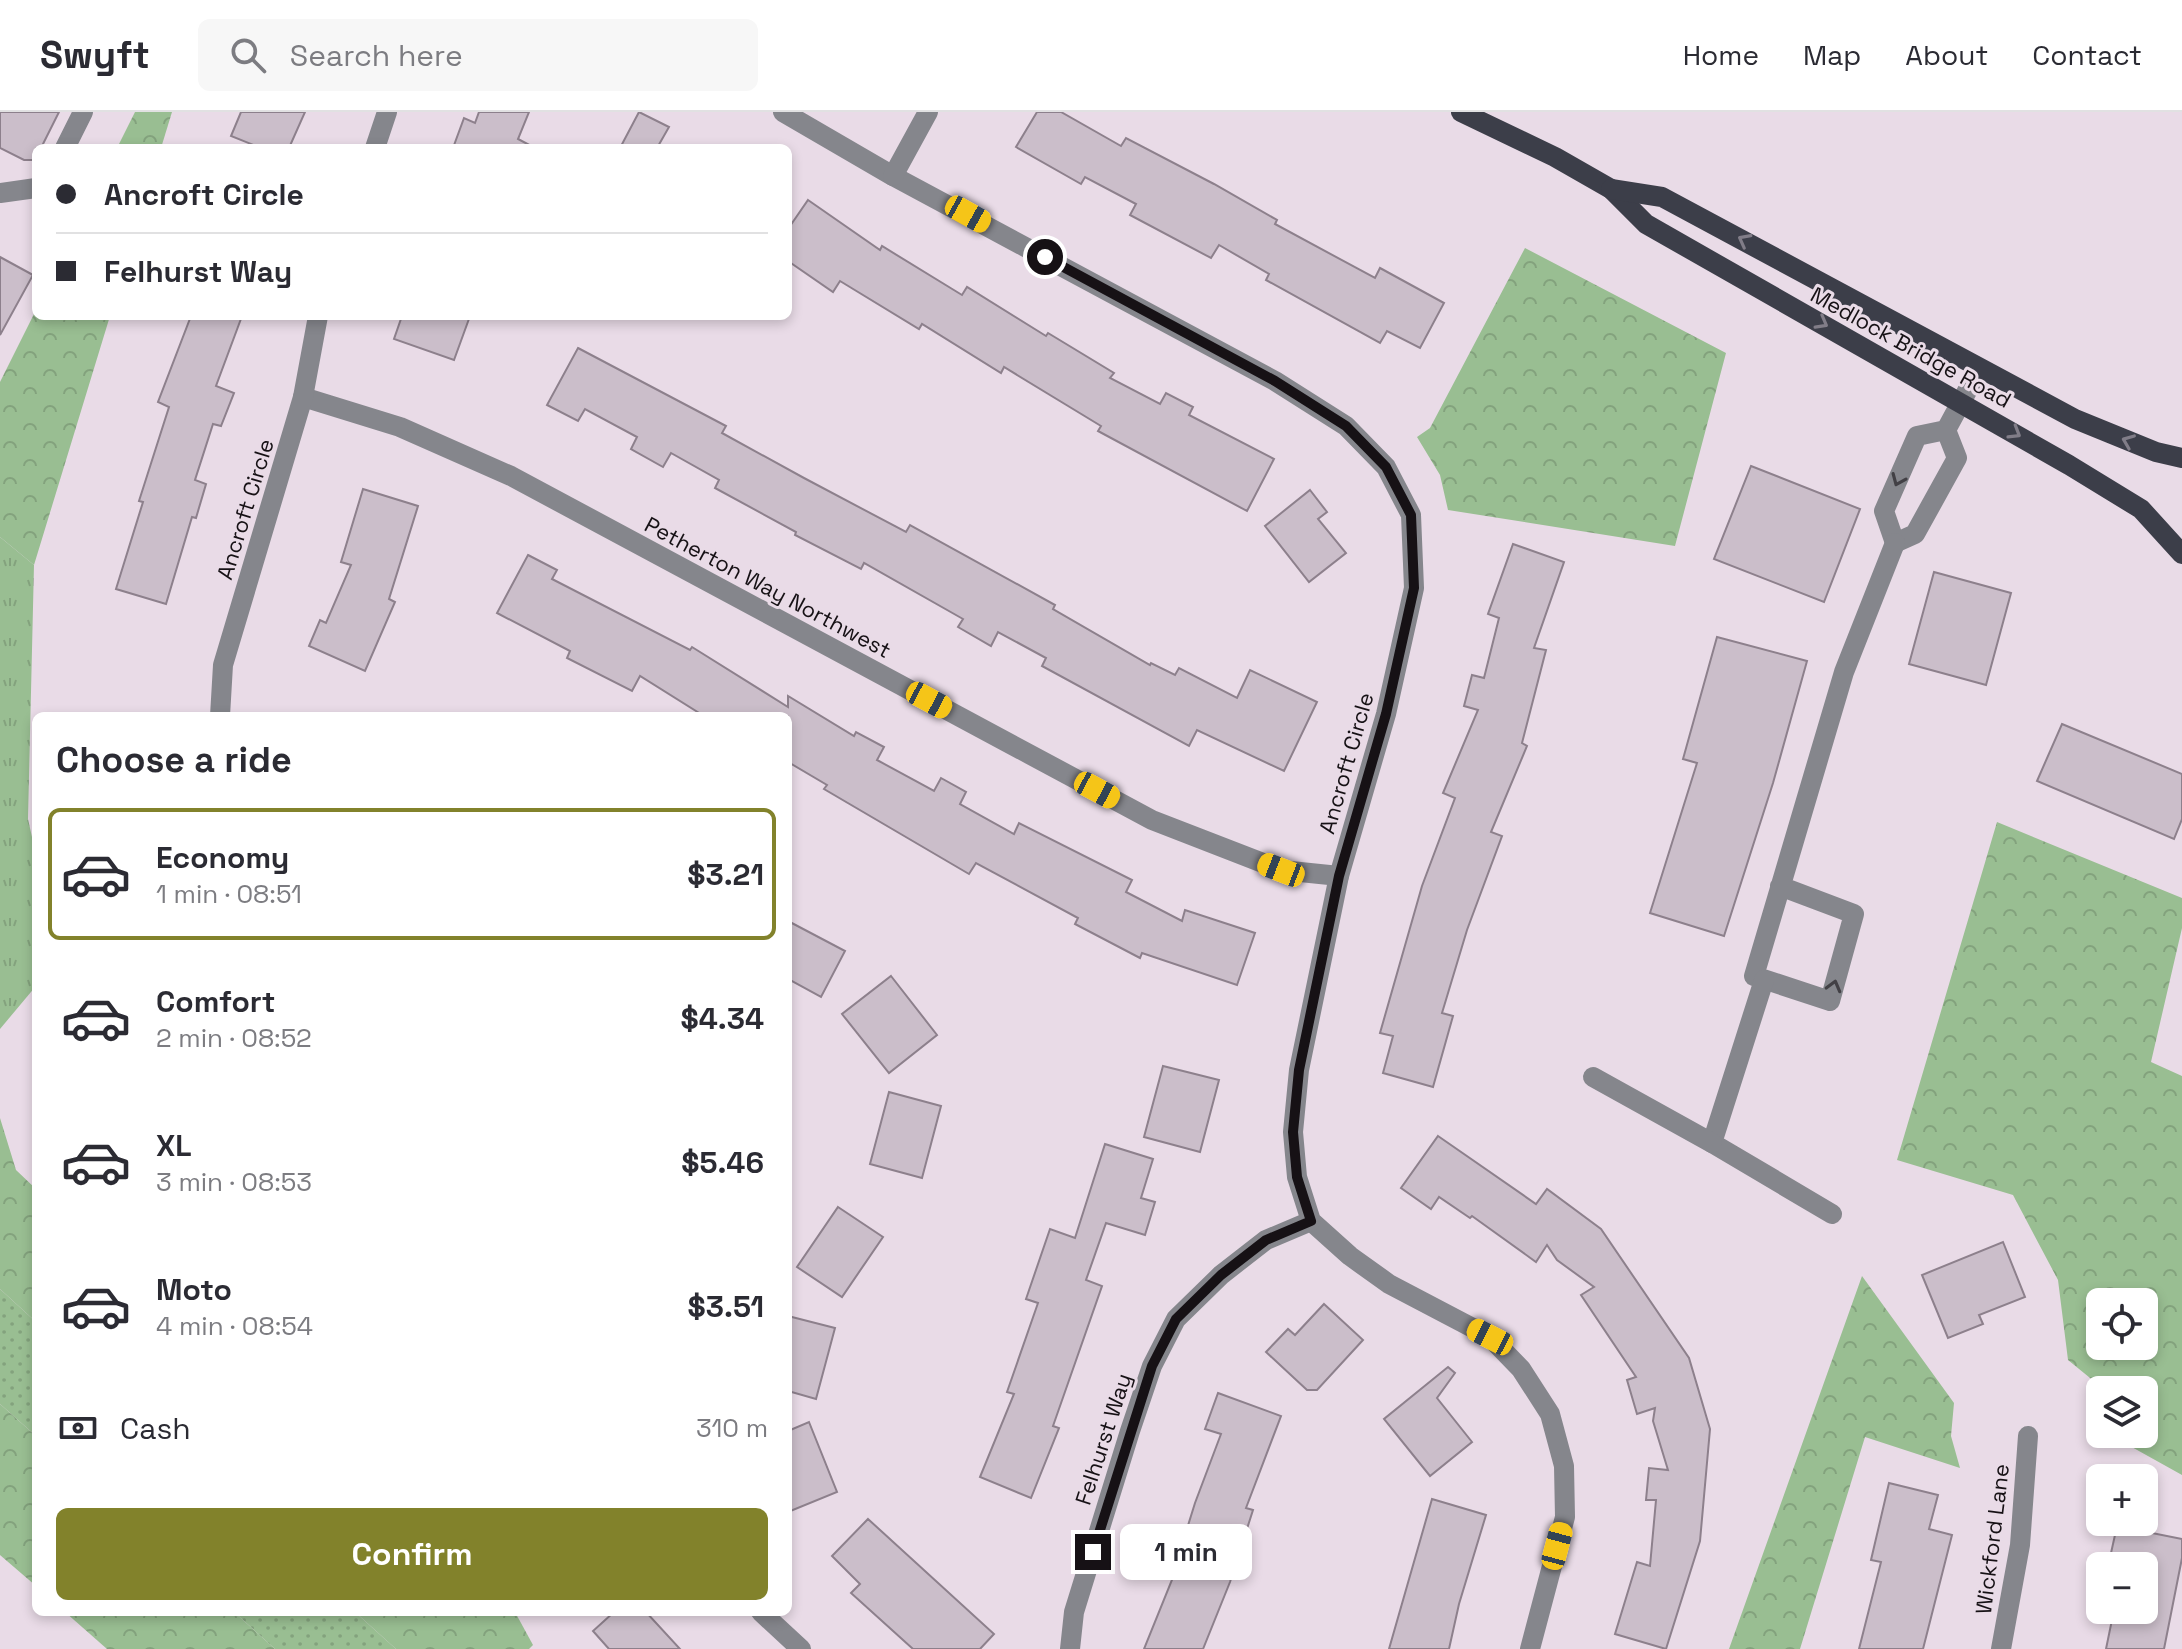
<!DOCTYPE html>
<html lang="en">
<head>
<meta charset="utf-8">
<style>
	body { margin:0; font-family:"Space Grotesk",sans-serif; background:#f7f7f7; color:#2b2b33; height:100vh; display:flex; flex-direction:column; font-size:30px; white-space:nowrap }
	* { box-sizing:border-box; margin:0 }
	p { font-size:26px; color:#7c7c81 }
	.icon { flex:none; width:44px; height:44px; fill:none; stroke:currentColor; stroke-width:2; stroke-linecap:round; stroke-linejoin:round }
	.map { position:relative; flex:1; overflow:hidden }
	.details { position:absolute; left:32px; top:600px; width:760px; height:904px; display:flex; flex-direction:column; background:#fff; border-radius:12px; box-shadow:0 4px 12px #0003 }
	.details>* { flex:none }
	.top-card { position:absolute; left:32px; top:32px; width:760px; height:176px; border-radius:12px; box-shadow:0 4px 12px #0003; display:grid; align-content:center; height:176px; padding:0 24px; background:#fff }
	.tools { position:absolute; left:2086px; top:1176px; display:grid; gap:16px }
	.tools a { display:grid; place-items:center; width:72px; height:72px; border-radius:12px; background:#fff; box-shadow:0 4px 12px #0003; font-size:40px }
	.end { position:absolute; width:36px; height:36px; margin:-18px; border:10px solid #161115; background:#fff; box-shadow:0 0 0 4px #fff }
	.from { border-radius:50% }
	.bubble { position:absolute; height:56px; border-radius:12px; background:#fff; box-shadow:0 4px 12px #0003; font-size:26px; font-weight:700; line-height:56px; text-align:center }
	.car { position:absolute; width:24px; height:48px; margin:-24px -12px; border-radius:10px; box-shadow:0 0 6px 2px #0007; background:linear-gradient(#f5c518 24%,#345 0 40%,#f5c518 0 76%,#345 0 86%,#f5c518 0) }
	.top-card b { display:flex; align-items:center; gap:28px; height:76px; font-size:30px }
	.top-card b+b { border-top:2px solid #e1e1e2 }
	.top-card i { width:20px; height:20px; background:#2b2b33 }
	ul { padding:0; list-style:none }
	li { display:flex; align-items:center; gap:24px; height:132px; margin:0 16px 12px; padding:0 8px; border:4px solid transparent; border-radius:12px }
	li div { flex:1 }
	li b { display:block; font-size:30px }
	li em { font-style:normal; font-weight:700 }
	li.on { border-color:#82822b }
	li>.icon { width:72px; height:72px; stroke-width:1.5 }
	h2 { padding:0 24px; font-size:36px; line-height:96px }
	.pay { display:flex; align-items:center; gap:20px; height:88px; padding:0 24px; font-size:30px }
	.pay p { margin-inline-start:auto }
	.cta { display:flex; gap:16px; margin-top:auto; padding:16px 24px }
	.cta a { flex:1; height:92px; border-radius:12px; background:#82822b; color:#fff; font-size:32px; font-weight:700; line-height:92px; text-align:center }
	header { display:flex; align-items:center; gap:48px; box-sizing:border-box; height:112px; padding:0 40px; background:#fff; border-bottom:2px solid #e1e1e2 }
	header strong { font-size:38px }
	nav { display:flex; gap:44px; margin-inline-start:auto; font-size:28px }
	.search { width:560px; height:72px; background:#f7f7f7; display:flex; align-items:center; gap:20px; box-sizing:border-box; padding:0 28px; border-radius:12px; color:#7c7c81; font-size:30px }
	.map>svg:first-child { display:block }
</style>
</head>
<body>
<header>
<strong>Swyft</strong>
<div class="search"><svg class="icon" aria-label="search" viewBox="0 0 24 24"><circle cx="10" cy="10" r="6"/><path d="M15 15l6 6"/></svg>Search here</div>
<nav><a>Home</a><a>Map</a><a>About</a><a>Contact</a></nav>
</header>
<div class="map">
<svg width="2182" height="1537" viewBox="0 0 2182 1537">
	<defs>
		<pattern id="grass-dots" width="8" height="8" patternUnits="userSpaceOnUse" patternTransform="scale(2)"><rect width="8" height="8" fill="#99be92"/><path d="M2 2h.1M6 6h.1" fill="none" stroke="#83a27d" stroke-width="1.8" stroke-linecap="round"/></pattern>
		<pattern id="forest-crowns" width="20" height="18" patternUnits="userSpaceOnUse" patternTransform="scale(2)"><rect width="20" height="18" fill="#99be92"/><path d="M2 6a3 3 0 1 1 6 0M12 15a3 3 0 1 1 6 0" fill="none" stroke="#83a27d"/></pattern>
		<pattern id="park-tufts" width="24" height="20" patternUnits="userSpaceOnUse" patternTransform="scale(2)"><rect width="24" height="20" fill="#99be92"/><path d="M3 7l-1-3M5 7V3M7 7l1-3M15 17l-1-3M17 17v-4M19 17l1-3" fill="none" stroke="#83a27d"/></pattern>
	</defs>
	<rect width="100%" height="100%" fill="#e9dbe7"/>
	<g fill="url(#grass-dots)">
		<path d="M0 1177 36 1210V1324L0 1292Z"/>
		<path d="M234 1500H355L396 1537H275Z"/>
	</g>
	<g fill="url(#forest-crowns)" fill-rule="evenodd">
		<path d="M135 0H172L161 36H117Z"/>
		<path d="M1525 136 1726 241 1675 434 1448 398 1440 363 1417 325 1430 316Z"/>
		<path d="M36 198V204H110L34 453 0 425V270Z"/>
		<path d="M1997 710 2182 786V816L2151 950 2182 964V1363L2112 1324 2111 1322H2144V1278H2100L2095 1270 2068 1248 2058 1168 2013 1083 1897 1048ZM2144 1190V1234H2100V1190Z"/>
		<path d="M0 1006 16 1058 36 1077V1210L0 1177Z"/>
		<path d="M1862 1164 1954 1291 1951 1324 1960 1356 1865 1325 1800 1537H1729Z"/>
		<path d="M0 1292 36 1324V1474L0 1443Z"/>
		<path d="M65 1500H234L275 1537H107Z"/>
		<path d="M355 1500H515L533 1533 529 1537H396Z"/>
	</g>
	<path fill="url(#park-tufts)" d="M0 425 34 453 28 707 36 743V874L0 917Z"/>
	<g fill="#cbbeca" stroke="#8d808c" stroke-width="2">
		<path d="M0 0H59L41 36H36L34 48H24L0 36Z"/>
		<path d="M241 0H305L289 36H261L231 24Z"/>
		<path d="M479 0H529L518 27 535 36H453L464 6 475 11Z"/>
		<path d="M639 0 669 15 657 36H620Z"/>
		<path d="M1037 0H1061L1121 34 1126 26 1214 72 1277 108 1275 112 1375 166 1380 156 1444 191 1420 236 1387 219 1380 231 1266 168 1269 162 1219 133 1211 146 1130 103 1136 92 1085 65 1081 72 1016 35Z"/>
		<path d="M808 88 880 138 882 134 962 183 967 175 1046 224 1048 221 1114 261 1110 266 1160 292 1166 281 1193 295 1189 303 1274 347 1247 399 1098 319 1101 314 1004 255 1001 261 922 212 919 217 840 169 833 180 788 149V117Z"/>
		<path d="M0 145 33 163 0 223Z"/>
		<path d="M191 204H242L216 274 234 281 221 314 213 312 195 368 206 372 196 406 192 405 166 492 116 477 143 390 139 389 169 295 158 290Z"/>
		<path d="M402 204H470L454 248 394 227Z"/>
		<path d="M578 236 726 314 722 321 804 366 906 420 910 413 1055 493 1053 497 1150 553 1151 551 1175 563 1179 556 1237 586 1250 558 1317 590 1284 659 1197 618 1189 634 1042 554 1046 546 998 520 991 534 958 515 963 507 864 451 861 457 795 423 796 420 715 376 719 368 671 341 663 355 631 337 637 325 585 297 578 309 547 293Z"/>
		<path d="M1751 354 1860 397 1824 490 1714 447Z"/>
		<path d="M363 377 418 394 389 487 395 490 365 559 309 534 320 508 326 511 351 453 341 450Z"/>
		<path d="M1310 378 1327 400 1318 407 1346 441 1309 470 1265 414Z"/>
		<path d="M1513 432 1564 450 1534 536 1546 538 1522 631 1527 634 1491 720 1502 724 1467 818 1442 901 1453 904 1433 975 1383 961 1393 924 1380 921 1422 774 1455 686 1443 681 1478 598 1464 594 1472 563 1484 566 1499 506 1488 502Z"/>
		<path d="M528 443 557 458 552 467 690 538 692 535 788 595V584L854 624 856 620 884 635 877 648 934 679 941 666 966 680 960 692 1014 722 1019 711 1132 768 1126 780 1182 809 1185 798 1255 821 1237 873 1142 841 1140 846 1075 812 1078 806 976 751 969 762 824 677 827 673 788 650V604H704L640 564 632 579 567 546 570 539 497 501Z"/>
		<path d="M1934 460 2011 481 1986 573 1909 552Z"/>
		<path d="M1717 525 1807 549 1773 671 1724 824 1650 801 1697 651 1683 647Z"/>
		<path d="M2062 612 2182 662V707L2174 727 2037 669Z"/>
		<path d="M788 809 845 839 821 885 788 867Z"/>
		<path d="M891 864 937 923 889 961 842 902Z"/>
		<path d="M1163 954 1219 968 1200 1040 1144 1025Z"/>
		<path d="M889 980 941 994 922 1066 870 1052Z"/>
		<path d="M1438 1024 1536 1092 1547 1077 1601 1117 1689 1246 1710 1317 1700 1429 1666 1537 1615 1522 1637 1450 1650 1454 1656 1388H1646L1649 1356 1668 1358 1653 1309 1655 1296 1637 1302 1627 1268 1636 1265 1581 1183 1594 1175 1557 1148 1547 1133 1536 1150 1472 1104 1470 1106 1439 1085 1431 1097 1401 1076Z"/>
		<path d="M1105 1032 1153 1047 1141 1086 1155 1090 1145 1123 1106 1111 1086 1168 1102 1174 1053 1314 1059 1316 1031 1386 980 1365 1014 1282 1007 1280 1038 1191 1026 1187 1050 1117 1075 1126Z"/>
		<path d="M838 1095 883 1125 842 1185 797 1155Z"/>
		<path d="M2003 1130 2025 1185 1979 1203 1983 1212 1948 1226 1922 1163Z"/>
		<path d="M1324 1192 1363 1228 1317 1278H1307L1266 1240 1288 1217 1295 1223Z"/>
		<path d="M788 1204 835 1216 816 1287 788 1279Z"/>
		<path d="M1448 1255 1455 1261 1437 1286 1472 1330 1430 1364 1384 1307Z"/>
		<path d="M1218 1281 1281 1304 1246 1396 1253 1398 1230 1470 1203 1537H1144L1178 1453 1176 1452 1195 1391 1221 1322 1205 1317Z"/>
		<path d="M809 1310 837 1380 788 1400V1319Z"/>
		<path d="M1889 1371 1938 1383 1929 1417 1952 1423 1923 1537H1859L1881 1450 1871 1448Z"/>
		<path d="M1432 1387 1486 1403 1459 1492 1449 1537H1389Z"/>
		<path d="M868 1407 994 1522 980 1537H913L851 1481 860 1472 832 1444Z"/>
		<path d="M2117 1414 2182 1427V1446L2164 1537H2106L2114 1498H2144V1454H2122L2109 1450Z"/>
		<path d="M614 1500H646L680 1537H609L593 1519Z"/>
	</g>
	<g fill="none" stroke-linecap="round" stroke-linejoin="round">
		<g stroke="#85868c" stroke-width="20">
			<path d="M783 0 893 64 1275 269 1346 314 1386 355 1411 403 1414 476 1386 602 1339 764 1299 958 1293 1020 1297 1065 1311 1109 1350 1144 1389 1172 1490 1225 1521 1257 1550 1302 1564 1354 1565 1405 1530 1537"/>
			<path d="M65 36 83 0"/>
			<path d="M375 36 387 0"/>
			<path d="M893 64 928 0"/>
			<path d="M0 81 36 76"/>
			<path d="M303 285 400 315 511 364 1152 708 1281 758 1339 764"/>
			<path d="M1946 318 1917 324 1884 399 1895 431 1915 422 1957 346 1946 318 1979 257"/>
			<path d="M220 604 223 553 303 285 318 204"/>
			<path d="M1780 774 1854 802 1830 889 1754 864 1844 560 1895 431"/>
			<path d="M1764 868 1712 1031 1832 1102"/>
			<path d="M1593 965 1712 1031"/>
			<path d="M761 1500 801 1537"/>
			<path d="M1070 1537 1074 1500 1130 1319 1152 1254 1176 1207 1221 1163 1266 1128 1311 1109"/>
			<path d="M2001 1537 2020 1433 2028 1324"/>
		</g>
		<g stroke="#3c3e49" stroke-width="20">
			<path d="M1461 0 1555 45 1611 77 1646 112 2069 353 2141 397 2182 442"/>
			<path d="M1611 77 1662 85 2075 307 2156 340 2182 346"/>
		</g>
	</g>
	<defs><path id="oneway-chevron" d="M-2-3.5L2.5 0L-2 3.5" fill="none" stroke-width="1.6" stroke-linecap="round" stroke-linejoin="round" transform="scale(2)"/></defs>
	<g stroke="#817d88">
		<use href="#oneway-chevron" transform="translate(1744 128) rotate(-152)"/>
		<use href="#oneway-chevron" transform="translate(1822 211) rotate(29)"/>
		<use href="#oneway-chevron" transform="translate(2015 321) rotate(31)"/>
		<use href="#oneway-chevron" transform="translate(2128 329) rotate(-158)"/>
	</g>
	<g stroke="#424045">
		<use href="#oneway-chevron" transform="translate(1898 368) rotate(113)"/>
		<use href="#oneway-chevron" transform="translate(1834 874) rotate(-75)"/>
	</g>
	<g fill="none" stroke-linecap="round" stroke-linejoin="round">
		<path stroke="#161115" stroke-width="10" d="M1045 145 1275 269 1346 314 1386 355 1411 403 1414 476 1386 602 1339 764 1299 958 1293 1020 1297 1065 1311 1109 1266 1128 1221 1163 1176 1207 1152 1254 1093 1440"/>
	</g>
	<g text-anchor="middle" stroke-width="6" stroke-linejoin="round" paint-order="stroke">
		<g font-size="22" fill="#161115" stroke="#e9dbe7">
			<text transform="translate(1911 235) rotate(29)" y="8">Medlock Bridge Road</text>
			<text transform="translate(245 397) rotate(-73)" y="8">Ancroft Circle</text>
			<text transform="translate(768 475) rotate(28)" y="8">Petherton Way Northwest</text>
			<text transform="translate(1346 651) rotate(-74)" y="8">Ancroft Circle</text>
			<text transform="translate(1103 1327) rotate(-72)" y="8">Felhurst Way</text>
			<text transform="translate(1992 1427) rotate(-83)" y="8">Wickford Lane</text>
		</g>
	</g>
</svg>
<div class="tools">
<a><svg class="icon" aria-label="locate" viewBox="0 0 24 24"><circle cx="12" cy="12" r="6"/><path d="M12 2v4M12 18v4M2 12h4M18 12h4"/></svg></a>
<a><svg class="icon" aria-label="layers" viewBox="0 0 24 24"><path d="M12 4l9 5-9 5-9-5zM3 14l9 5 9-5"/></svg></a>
<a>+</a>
<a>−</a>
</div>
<i class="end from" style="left:1045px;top:145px"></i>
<i class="end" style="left:1093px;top:1440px"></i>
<div class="bubble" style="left:1120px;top:1412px;width:132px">1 min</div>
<i class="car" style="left:968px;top:102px;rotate:119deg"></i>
<i class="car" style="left:929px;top:588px;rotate:118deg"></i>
<i class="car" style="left:1097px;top:678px;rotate:118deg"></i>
<i class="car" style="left:1281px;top:758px;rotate:291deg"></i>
<i class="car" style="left:1490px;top:1225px;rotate:297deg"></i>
<i class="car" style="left:1557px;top:1434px;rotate:15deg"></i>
<div class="top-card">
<b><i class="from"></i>Ancroft Circle</b>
<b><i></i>Felhurst Way</b>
</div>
<section class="details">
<h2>Choose a ride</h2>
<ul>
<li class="on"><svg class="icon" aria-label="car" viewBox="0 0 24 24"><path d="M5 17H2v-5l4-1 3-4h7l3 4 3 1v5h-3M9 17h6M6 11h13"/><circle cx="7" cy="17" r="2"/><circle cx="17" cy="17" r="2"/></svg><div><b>Economy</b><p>1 min · 08:51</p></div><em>$3.21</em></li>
<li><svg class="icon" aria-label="car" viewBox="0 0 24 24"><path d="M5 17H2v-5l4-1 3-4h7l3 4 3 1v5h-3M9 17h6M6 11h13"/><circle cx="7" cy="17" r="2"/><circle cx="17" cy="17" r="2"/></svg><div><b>Comfort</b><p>2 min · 08:52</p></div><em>$4.34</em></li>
<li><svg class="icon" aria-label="car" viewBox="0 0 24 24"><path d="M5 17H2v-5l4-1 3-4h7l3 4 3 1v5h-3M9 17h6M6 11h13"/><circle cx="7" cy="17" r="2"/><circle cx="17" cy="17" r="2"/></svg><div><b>XL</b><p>3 min · 08:53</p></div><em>$5.46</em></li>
<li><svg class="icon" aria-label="car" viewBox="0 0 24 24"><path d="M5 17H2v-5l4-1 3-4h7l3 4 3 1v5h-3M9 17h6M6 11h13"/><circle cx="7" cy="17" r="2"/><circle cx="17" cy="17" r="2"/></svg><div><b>Moto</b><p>4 min · 08:54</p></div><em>$3.51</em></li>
</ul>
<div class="pay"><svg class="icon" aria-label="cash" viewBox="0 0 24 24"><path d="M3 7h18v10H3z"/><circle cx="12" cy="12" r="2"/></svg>Cash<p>310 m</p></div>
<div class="cta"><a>Confirm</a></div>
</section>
</div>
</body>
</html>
